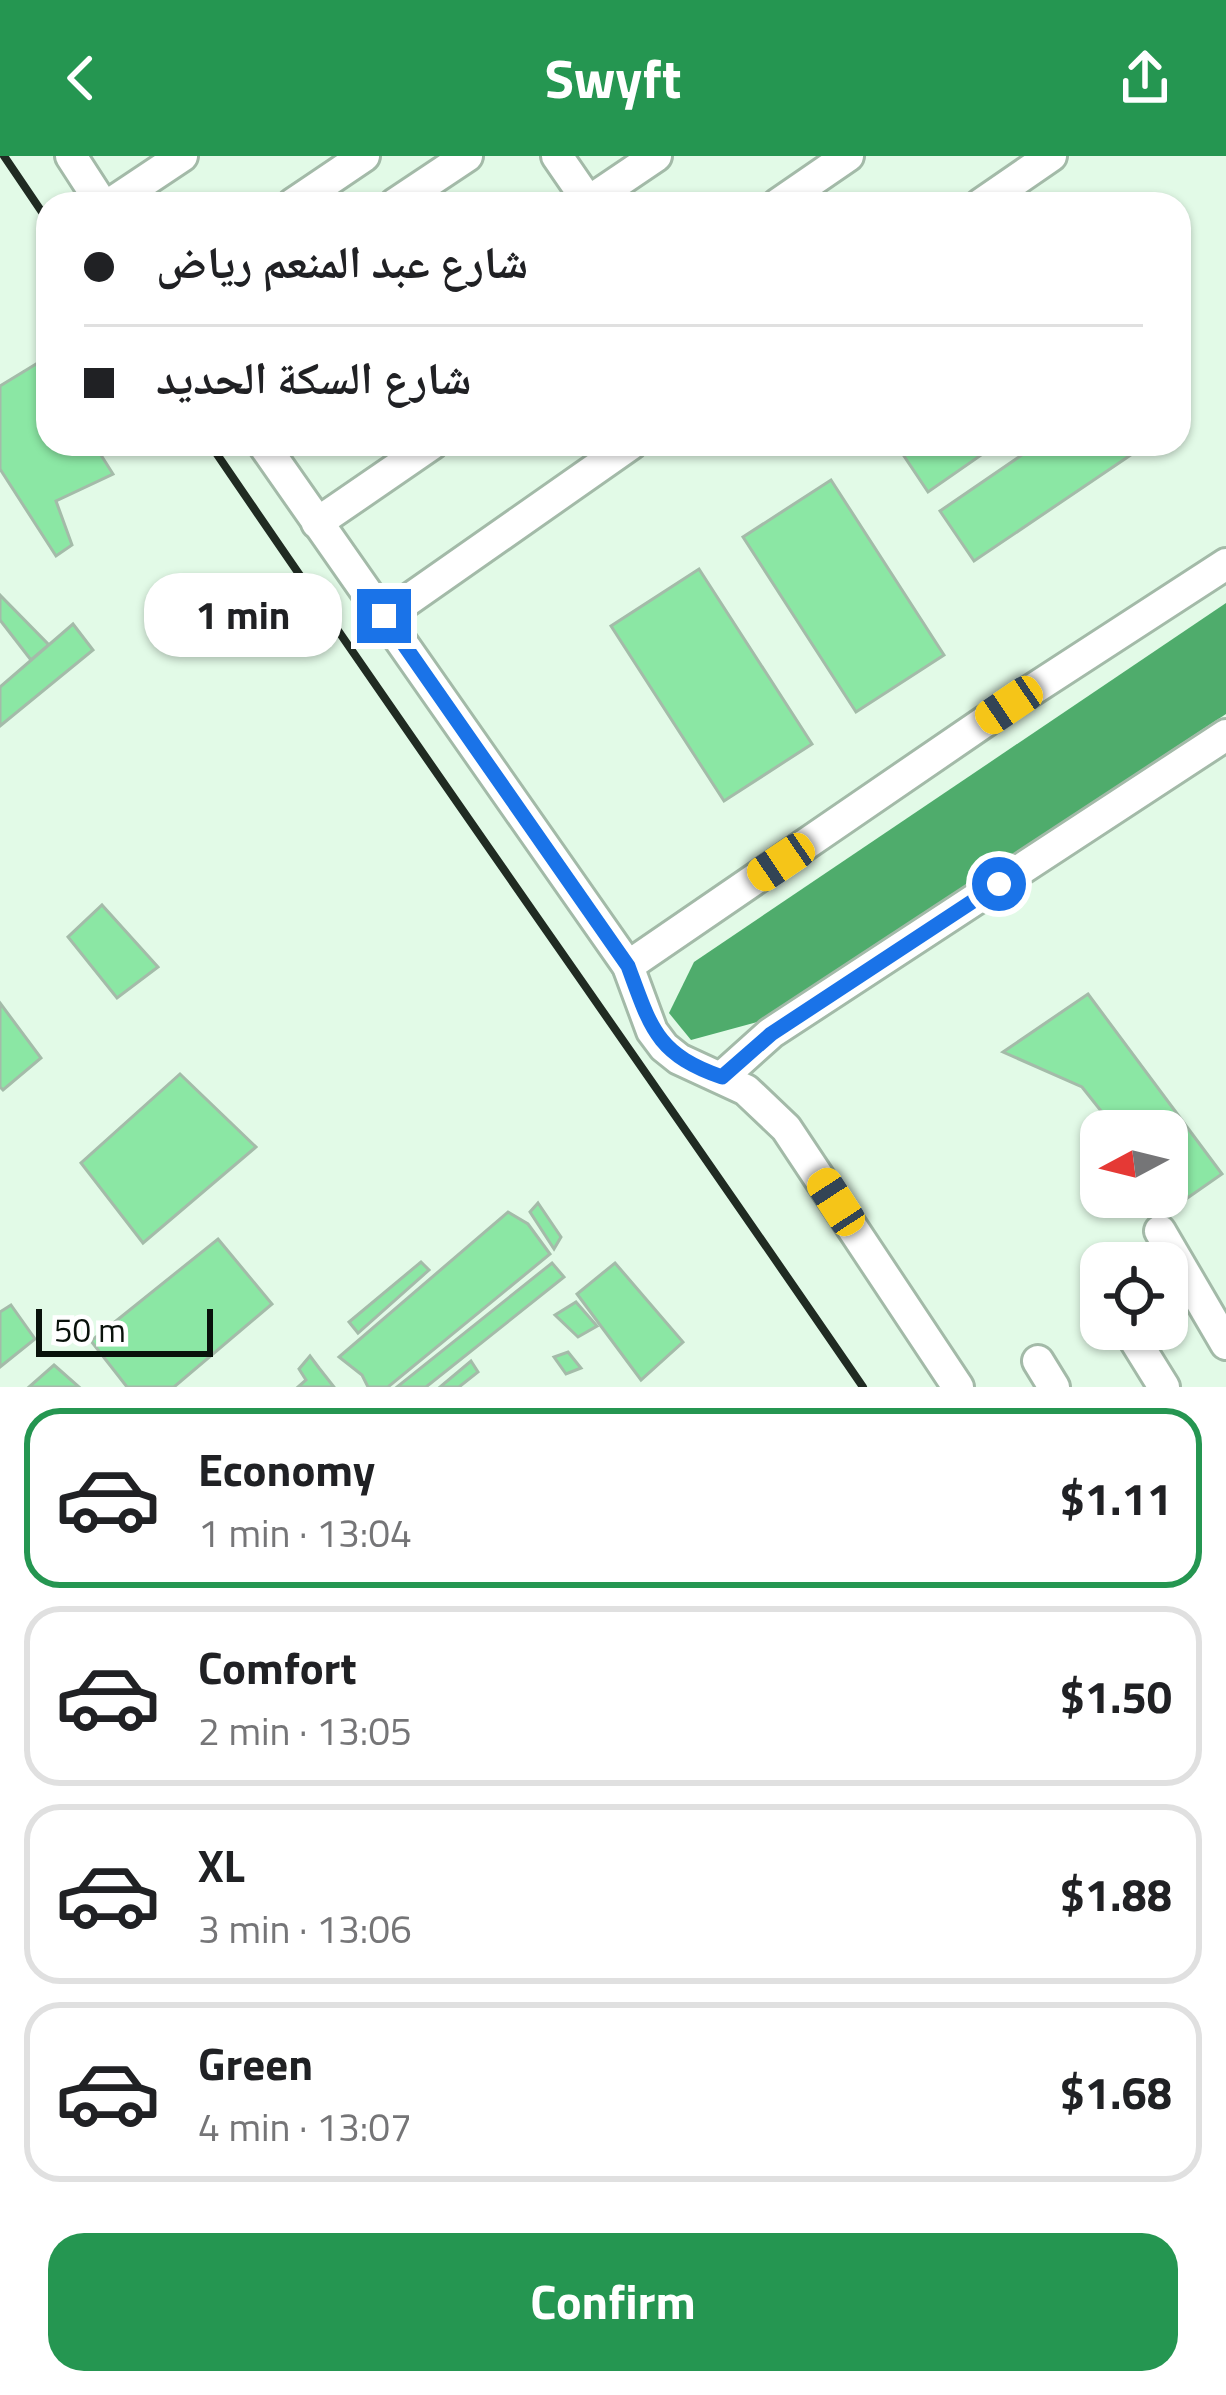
<!DOCTYPE html>
<html lang="en">
<head>
<meta charset="utf-8">
<style>
	body { margin:0; font-family:"Titillium Web","Noto Naskh Arabic",sans-serif; background:#f2f2f2; color:#202124; height:100vh; display:flex; flex-direction:column; font-size:45px; white-space:nowrap }
	* { box-sizing:border-box; margin:0 }
	p { font-size:39px; color:#757577 }
	.icon { flex:none; width:66px; height:66px; fill:none; stroke:currentColor; stroke-width:2; stroke-linecap:round; stroke-linejoin:round }
	.map { position:relative; height:1231px; overflow:hidden }
	.details { display:flex; flex-direction:column; background:#fff; flex:1 }
	.details>* { flex:none }
	.banner { position:absolute; left:36px; top:36px; width:1155px; height:264px; border-radius:36px; box-shadow:0 3px 9px #0004; display:grid; align-content:center; height:264px; padding:0 48px; background:#fff }
	.needle { width:78px; rotate:263deg }
	.tools { position:absolute; left:1080px; top:954px; display:grid; gap:24px }
	.tools a { display:grid; place-items:center; width:108px; height:108px; border-radius:24px; background:#fff; box-shadow:0 3px 9px #0004; font-size:60px }
	.scale { position:absolute; left:36px; bottom:30px; width:177px; box-sizing:border-box; padding-left:12px; border:6px solid #09120b; border-top:0; font-size:33px; line-height:42px; white-space:nowrap; color:#09120b; -webkit-text-stroke:9px #fff; paint-order:stroke }
	.end { position:absolute; width:54px; height:54px; margin:-27px; border:15px solid #1a73e8; background:#fff; box-shadow:0 0 0 6px #fff }
	.from { border-radius:50% }
	.bubble { position:absolute; height:84px; border-radius:36px; background:#fff; box-shadow:0 3px 9px #0004; font-size:39px; font-weight:700; line-height:84px; text-align:center }
	.car { position:absolute; width:36px; height:72px; margin:-36px -18px; border-radius:15px; box-shadow:0 0 9px 3px #0007; background:linear-gradient(#f5c518 24%,#345 0 40%,#f5c518 0 76%,#345 0 86%,#f5c518 0) }
	.banner b { display:flex; align-items:center; gap:42px; height:114px; font-size:45px }
	.banner b+b { border-top:3px solid #e0e0e0 }
	.banner i { width:30px; height:30px; background:#202124 }
	ul { padding:21px 0 0; list-style:none }
	li { display:flex; align-items:center; gap:36px; height:180px; margin:0 24px 18px; padding:0 24px; border:6px solid #e0e0e0; border-radius:36px }
	li div { flex:1 }
	li b { display:block; font-size:45px }
	li em { font-style:normal; font-weight:700 }
	li.current { border-color:#259651 }
	li>.icon { width:108px; height:108px; stroke-width:1.5 }
	.button { display:flex; gap:24px; margin-top:auto; padding:24px 48px }
	.button a { flex:1; height:138px; border-radius:36px; background:#259651; color:#fff; font-size:48px; font-weight:700; line-height:138px; text-align:center }
	header { display:flex; justify-content:space-between; align-items:center; height:156px; padding:0 48px; background:#259651; color:#fff; font-size:54px; font-weight:700 }
	.map>svg:first-child { display:block }
</style>
</head>
<body>
<header><svg class="icon" aria-label="back" viewBox="0 0 24 24"><path d="M15 5l-7 7 7 7"/></svg>Swyft<svg class="icon" aria-label="share" viewBox="0 0 24 24"><path d="M12 15V3M7 8l5-5 5 5M5 13v7h14v-7"/></svg></header>
<div class="map">
<svg width="1226" height="1231" viewBox="0 0 1226 1231">
	<rect width="100%" height="100%" fill="#e2fae7"/>
	<path fill="#4fac6c" d="M1226 447V558L761 865 691 884 669 857 694 806Z"/>
	<g fill="#8be7a4" stroke="#a4bba9" stroke-width="3">
		<path d="M41 205 48 215V288H94L113 318 56 345 72 389 56 400 0 313V230Z"/>
		<path d="M896 288H982L987 295 928 336Z"/>
		<path d="M1038 288H1147L974 405 940 355Z"/>
		<path d="M831 324 944 499 856 556 743 381Z"/>
		<path d="M699 413 812 588 724 645 611 470Z"/>
		<path d="M0 439 49 489 31 504 0 464Z"/>
		<path d="M73 468 93 494 0 570V531Z"/>
		<path d="M102 749 158 811 117 842 68 781Z"/>
		<path d="M1088 838 1222 1018 1176 1050 1167 1039V975H1117L1082 931 1003 896Z"/>
		<path d="M0 847 41 902 3 934 0 931Z"/>
		<path d="M180 918 256 991 143 1087 81 1007Z"/>
		<path d="M538 1047 561 1081 554 1093 530 1056Z"/>
		<path d="M508 1056 528 1068 550 1098 388 1231H368L362 1219 339 1201Z"/>
		<path d="M218 1083 272 1148 174 1231H127L91 1185Z"/>
		<path d="M421 1106 429 1114 358 1177 349 1166Z"/>
		<path d="M552 1107 564 1121 426 1231H397Z"/>
		<path d="M615 1107 683 1186 641 1224 577 1138Z"/>
		<path d="M576 1146 597 1170 578 1181 555 1159Z"/>
		<path d="M11 1149 35 1183 0 1211V1156Z"/>
		<path d="M568 1196 581 1212 566 1218 554 1201Z"/>
		<path d="M310 1200 319 1212 334 1231H298L306 1224 299 1213Z"/>
		<path d="M471 1205 478 1216 459 1231H440Z"/>
		<path d="M54 1209 79 1231H29Z"/>
	</g>
	<g fill="none" stroke-linecap="round" stroke-linejoin="round">
		<defs>
			<g id="minor">
				<path d="M71 0 102 48"/>
				<path d="M557 0 590 48"/>
				<path d="M110 48 182 0"/>
				<path d="M293 48 364 0"/>
				<path d="M395 48 467 0"/>
				<path d="M585 48 656 0"/>
				<path d="M778 48 848 0"/>
				<path d="M981 48 1051 0"/>
				<path d="M263 288 628 810 652 875 664 891 679 903 746 934 786 972 958 1231"/>
				<path d="M317 367 432 288"/>
				<path d="M384 461 631 288"/>
				<path d="M628 810 1009 549 1226 408"/>
				<path d="M722 921 771 877 1226 579"/>
				<path d="M1160 1075 1226 1188"/>
				<path d="M1128 1173 1164 1231"/>
				<path d="M1038 1205 1054 1231"/>
			</g>
		</defs>
		<use href="#minor" stroke="#a3baa8" stroke-width="36"/>
		<use href="#minor" stroke="#fff" stroke-width="30"/>
		<g stroke="#202b22" stroke-width="8">
			<path d="M4 0 48 65"/>
			<path d="M210 288C425 604 647 916 863 1231"/>
		</g>
	</g>
	<g fill="none" stroke-linecap="round" stroke-linejoin="round">
		<path stroke="#1a73e8" stroke-width="15" d="M384 460 628 810C651 872 656 898 722 921L771 878 999 728"/>
	</g>
</svg>
<div class="tools">
<a><svg class="needle" viewBox="-14 -14 28 28"><path d="M0-13l5 13h-10z" fill="#e53935"/><path d="M0 13l5-13h-10z" fill="#757577"/></svg></a>
<a><svg class="icon" aria-label="locate" viewBox="0 0 24 24"><circle cx="12" cy="12" r="6"/><path d="M12 2v4M12 18v4M2 12h4M18 12h4"/></svg></a>
</div>
<div class="scale">50 m</div>
<i class="end from" style="left:999px;top:728px"></i>
<i class="end" style="left:384px;top:460px"></i>
<div class="bubble" style="left:144px;top:417px;width:198px">1 min</div>
<i class="car" style="left:1009px;top:549px;rotate:236deg"></i>
<i class="car" style="left:781px;top:706px;rotate:236deg"></i>
<i class="car" style="left:836px;top:1046px;rotate:327deg"></i>
<div class="banner">
<b><i class="from"></i>شارع عبد المنعم رياض</b>
<b><i></i>شارع السكة الحديد</b>
</div>
</div>
<section class="details">
<ul>
<li class="current"><svg class="icon" aria-label="car" viewBox="0 0 24 24"><path d="M5 17H2v-5l4-1 3-4h7l3 4 3 1v5h-3M9 17h6M6 11h13"/><circle cx="7" cy="17" r="2"/><circle cx="17" cy="17" r="2"/></svg><div><b>Economy</b><p>1 min · 13:04</p></div><em>$1.11</em></li>
<li><svg class="icon" aria-label="car" viewBox="0 0 24 24"><path d="M5 17H2v-5l4-1 3-4h7l3 4 3 1v5h-3M9 17h6M6 11h13"/><circle cx="7" cy="17" r="2"/><circle cx="17" cy="17" r="2"/></svg><div><b>Comfort</b><p>2 min · 13:05</p></div><em>$1.50</em></li>
<li><svg class="icon" aria-label="car" viewBox="0 0 24 24"><path d="M5 17H2v-5l4-1 3-4h7l3 4 3 1v5h-3M9 17h6M6 11h13"/><circle cx="7" cy="17" r="2"/><circle cx="17" cy="17" r="2"/></svg><div><b>XL</b><p>3 min · 13:06</p></div><em>$1.88</em></li>
<li><svg class="icon" aria-label="car" viewBox="0 0 24 24"><path d="M5 17H2v-5l4-1 3-4h7l3 4 3 1v5h-3M9 17h6M6 11h13"/><circle cx="7" cy="17" r="2"/><circle cx="17" cy="17" r="2"/></svg><div><b>Green</b><p>4 min · 13:07</p></div><em>$1.68</em></li>
</ul>
<div class="button"><a>Confirm</a></div>
</section>
</body>
</html>
